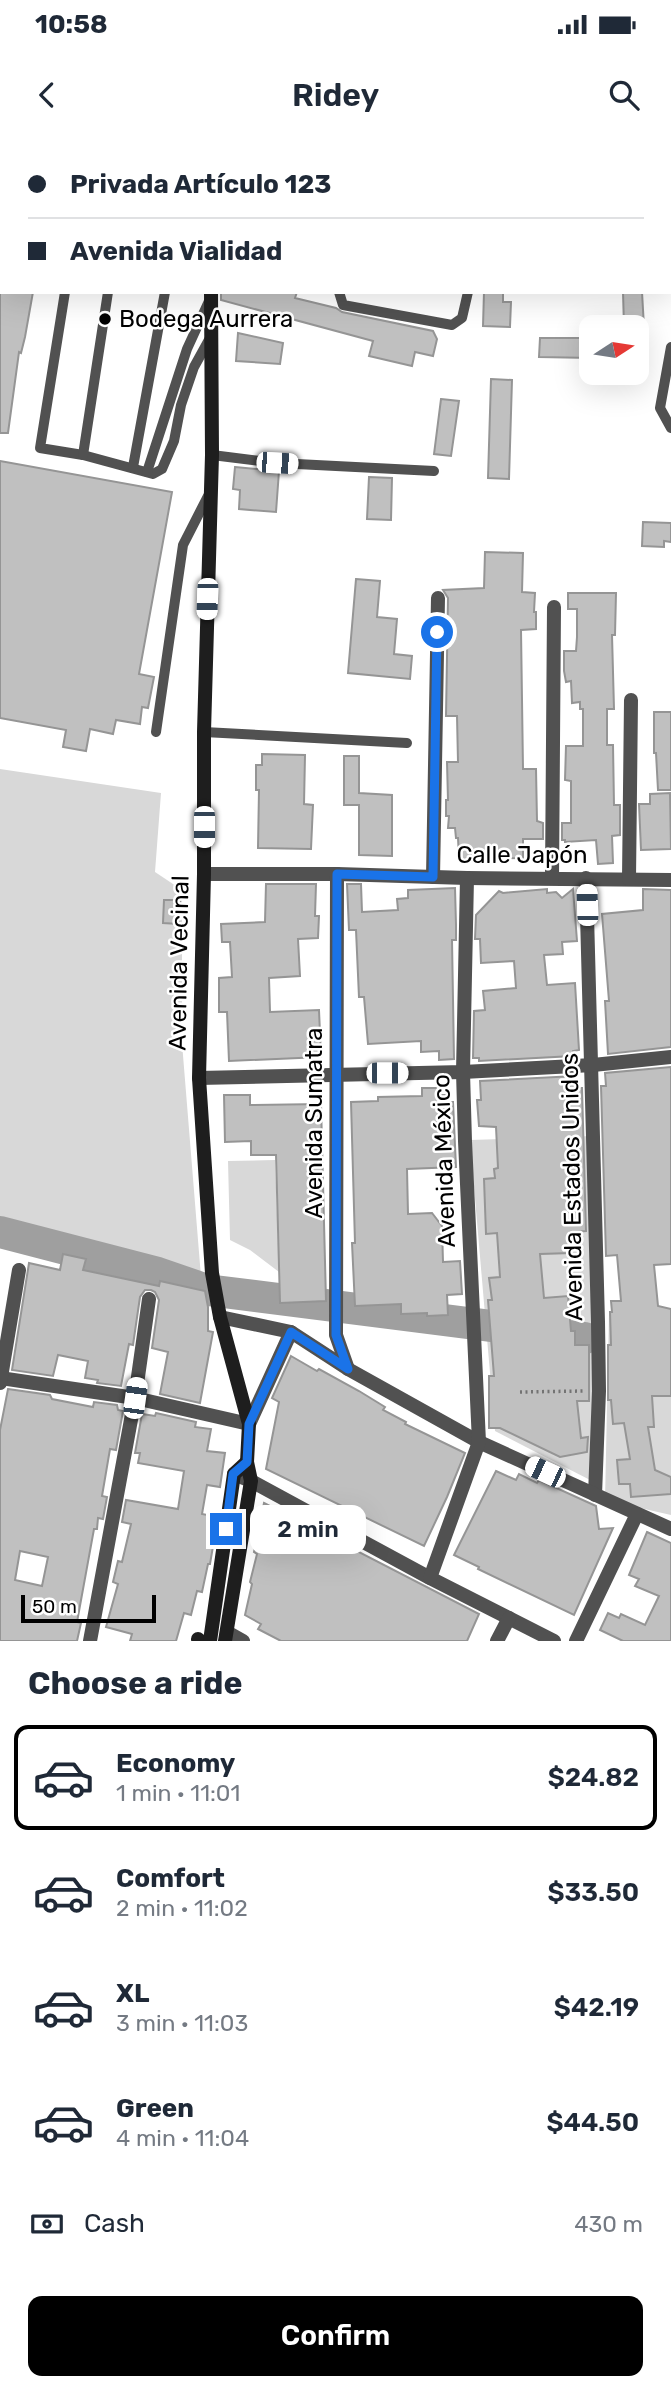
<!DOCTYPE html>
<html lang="en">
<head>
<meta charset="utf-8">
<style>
	body { margin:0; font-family:Rubik,sans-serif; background:#f6f6f7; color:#1f2937; height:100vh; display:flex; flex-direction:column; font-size:26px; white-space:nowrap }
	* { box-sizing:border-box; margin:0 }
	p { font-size:23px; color:#747a83 }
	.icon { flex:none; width:38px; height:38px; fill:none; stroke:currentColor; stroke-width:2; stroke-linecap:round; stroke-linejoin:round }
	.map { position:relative; height:1501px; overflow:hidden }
	.panel { display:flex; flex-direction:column; background:#fff; flex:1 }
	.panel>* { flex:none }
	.hud { position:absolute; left:0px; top:0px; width:672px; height:154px; box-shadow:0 7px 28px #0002; display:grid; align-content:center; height:154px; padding:0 28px; background:#fff }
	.needle { width:46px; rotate:78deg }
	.fabs { position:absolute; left:579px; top:175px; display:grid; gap:14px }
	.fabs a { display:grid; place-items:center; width:70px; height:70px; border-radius:14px; background:#fff; box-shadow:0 7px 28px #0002; font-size:35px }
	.scale { position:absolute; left:21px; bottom:18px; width:135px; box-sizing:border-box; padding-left:7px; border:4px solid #000; border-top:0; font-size:19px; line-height:24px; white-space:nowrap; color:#000; -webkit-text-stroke:5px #fff; paint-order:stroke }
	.end { position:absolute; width:32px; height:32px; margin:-16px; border:9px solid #1a73e8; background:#fff; box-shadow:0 0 0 4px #fff }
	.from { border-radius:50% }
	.bubble { position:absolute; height:49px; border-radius:14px; background:#fff; box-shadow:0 7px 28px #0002; font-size:23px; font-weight:600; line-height:49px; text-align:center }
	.car { position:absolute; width:21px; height:42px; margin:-21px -10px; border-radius:9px; box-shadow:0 0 5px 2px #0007; background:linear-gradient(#fff 24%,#345 0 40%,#fff 0 76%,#345 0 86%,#fff 0) }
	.hud b { display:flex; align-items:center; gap:24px; height:66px; font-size:26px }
	.hud b+b { border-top:2px solid #e0e1e3 }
	.hud i { width:18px; height:18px; background:#1f2937 }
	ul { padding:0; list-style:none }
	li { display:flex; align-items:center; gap:21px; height:105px; margin:0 14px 10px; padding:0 14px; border:4px solid transparent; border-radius:14px }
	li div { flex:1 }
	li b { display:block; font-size:26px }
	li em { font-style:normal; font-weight:600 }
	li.active { border-color:#000 }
	li>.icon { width:63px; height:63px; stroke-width:1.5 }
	h2 { padding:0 28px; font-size:32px; line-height:84px }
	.pay { display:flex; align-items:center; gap:18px; height:77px; padding:0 28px; font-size:26px }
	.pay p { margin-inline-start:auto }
	.action { display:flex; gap:14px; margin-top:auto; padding:14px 28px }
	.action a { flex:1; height:80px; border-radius:14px; background:#000; color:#fff; font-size:28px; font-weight:600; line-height:80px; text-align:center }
	.status { display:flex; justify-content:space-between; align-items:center; height:49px; padding:0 35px; background:#fff; direction:ltr }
	.status svg { height:19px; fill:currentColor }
	header { display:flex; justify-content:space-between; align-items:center; height:91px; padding:0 28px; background:#fff; font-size:32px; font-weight:600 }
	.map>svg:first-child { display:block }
</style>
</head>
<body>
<div class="status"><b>10:58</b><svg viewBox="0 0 49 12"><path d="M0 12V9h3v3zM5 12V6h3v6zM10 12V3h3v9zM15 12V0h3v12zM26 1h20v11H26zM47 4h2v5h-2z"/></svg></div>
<header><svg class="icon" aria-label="back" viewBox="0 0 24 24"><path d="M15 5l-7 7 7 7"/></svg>Ridey<svg class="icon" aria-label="search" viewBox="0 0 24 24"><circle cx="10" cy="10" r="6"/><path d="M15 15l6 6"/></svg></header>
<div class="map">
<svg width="671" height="1501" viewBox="0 0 671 1501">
	<rect width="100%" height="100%" fill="#fff"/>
	<g fill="#d8d8d8">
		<path d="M0 629 161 653 155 732 182 750V903L201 1137 0 1091Z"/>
		<path d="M594 996 592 1341 495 1291 470 1000Z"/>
		<path d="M275 1020 279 1132 250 1110 230 1100 228 1021Z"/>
		<path d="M609 1173 671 1175V1375L605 1360Z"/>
	</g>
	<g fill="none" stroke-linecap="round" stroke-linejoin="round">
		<path stroke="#9f9f9f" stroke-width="32" d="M0 1092 158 1133 207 1150 585 1198"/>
	</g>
	<g fill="#c0c0c0" stroke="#959595" stroke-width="2" fill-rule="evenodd">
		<path d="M0 152H33L25 197 21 213 19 212 8 293H0Z"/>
		<path d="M221 152H297L295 158 336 168 342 172 433 191 437 199 433 216 415 212 412 226 369 216 373 201 221 160Z"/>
		<path d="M484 152H503V162H511L510 187 483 186Z"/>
		<path d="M623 152H642L644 187H624Z"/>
		<path d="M238 193 283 203 280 224 236 221Z"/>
		<path d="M540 198H592V218L539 217Z"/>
		<path d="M491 239 512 240 509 339 488 338Z"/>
		<path d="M441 259 459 261 451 316 434 314Z"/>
		<path d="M0 321 172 352 139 534 154 537 148 568 142 567 140 584 116 580 113 594 90 589 86 611 63 607 66 590 0 578Z"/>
		<path d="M235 327 279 331 276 372 239 369 240 350 233 349Z"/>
		<path d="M369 337 392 338 391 380 367 379Z"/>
		<path d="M643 382 671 383V402L664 401V407L642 406Z"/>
		<path d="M485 412 523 413 522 452 535 453 534 472H536V489L521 490 523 629H536L537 681 543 683V699H523V718L459 719 458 698H456L455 688H448L449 676H446V660H448L447 622H458L457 576H446L448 458 443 450 484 448Z"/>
		<path d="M356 439 380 441 377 477 397 479 394 514 412 516 410 539 348 533Z"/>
		<path d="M568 453H616L615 495H612L614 569H607V605H613L614 665H620V695L612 696 613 723 598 724 596 700 565 702V700H562V683H571V641L565 640 566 606H583V569H580V562L572 563 571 541 566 542 564 531V511H576L577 497V469H568Z"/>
		<path d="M654 572H671V650H658L656 613H654Z"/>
		<path d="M262 614 305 615 304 664 313 665 311 709 258 708 259 650H256V625H262Z"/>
		<path d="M344 616H359V653L392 655V716L359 715V665H344Z"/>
		<path d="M670 653 671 709 641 710 639 664H650V654Z"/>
		<path d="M266 744H316L315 776H319L318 798 298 799 300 836 269 838 270 872 319 870 321 917 229 921 227 872H219V838L232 837 230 802H222L221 784 265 782Z"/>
		<path d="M347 744H361L362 772 398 770 397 759 408 758V750L455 748 456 785V800H452L454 919 439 920V911L421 912V901L368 904 364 857H359L356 790H349Z"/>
		<path d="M547 749V753L556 752 562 758 573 749 577 801 562 802 563 814 544 815 547 845 575 843 579 910 573 911V916L479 921V918H473L474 871 485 870 483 851 516 848 514 821 481 823 480 799H475L476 775 499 751 503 753Z"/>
		<path d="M643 749 671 750V907L608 914 605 861H609L602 774 643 770Z"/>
		<path d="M164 760H180L179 784 163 783Z"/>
		<path d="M671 927V1124L654 1125 658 1166 671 1169V1256H652L654 1287H648L655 1330 671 1337V1354L631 1357 630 1344H619L617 1320 630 1319 624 1283 613 1284 611 1260H608V1205H611L610 1172H612L611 1161H621L617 1115 606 1116 601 946H606L605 933Z"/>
		<path d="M575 936 578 948H582L586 1091 570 1092 571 1113 540 1114 544 1158 568 1156 571 1191H575V1205H589V1261H577L581 1298 588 1297 587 1312 560 1317 500 1288H489V1236H494L488 1160H492L489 1138 500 1137 497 1093 486 1094 484 1039 495 1038 494 1029 498 1028 496 987 479 986 477 960H481L480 941Z"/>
		<path d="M422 948H439V955H448V962H453L456 1027 407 1029 408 1074 432 1073 442 1086 443 1122 460 1121 462 1154 447 1155 448 1175 427 1176V1173L401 1174V1164L355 1166 352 1103H355L351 962 378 961V957L422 956Z"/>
		<path d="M224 955H250V965L321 964 326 1161 280 1163 276 1015H251V1001L225 1002Z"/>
		<path d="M63 1114 86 1119 83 1130 159 1146 160 1141 205 1151 208 1167V1191L213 1192 200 1263 160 1254 168 1212 152 1208 159 1160 155 1152 151 1150H145L140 1157 133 1205 129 1204 121 1246 97 1243 98 1240 85 1238 88 1221 58 1215 53 1236 12 1230 29 1123 60 1130Z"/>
		<path d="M291 1216 317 1231 319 1229 359 1251 385 1267 383 1270 406 1282 405 1284 465 1313 447 1357 424 1406 266 1329 279 1262 272 1258Z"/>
		<path d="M8 1249 50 1255 52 1259 93 1267 94 1262 117 1265 118 1270 123 1271 116 1310 110 1309 102 1356 107 1357 103 1379 98 1378 97 1389H94L77 1482 81 1483 77 1501H0V1290ZM20 1411 48 1417 42 1446 15 1440Z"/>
		<path d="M156 1273 196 1282 195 1287 211 1289 207 1311 225 1313 220 1347 207 1345 202 1374 218 1377 210 1424H208L202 1452 197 1451 191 1475 184 1473 176 1501H130L132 1494 106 1487 118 1444 113 1442 118 1421 122 1422 131 1384 122 1382 126 1360 178 1369 184 1331 138 1323 140 1313H135L142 1274 155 1276Z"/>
		<path d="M496 1331 516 1340 519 1334 537 1343 539 1340 596 1366 599 1389 613 1388 574 1475 478 1429 479 1427 454 1415Z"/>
		<path d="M264 1363 479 1474 467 1501H281L258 1489 261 1484 245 1475 252 1444 250 1442 257 1414 254 1412Z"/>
		<path d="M647 1392 671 1403V1501H623L600 1490 608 1473 619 1478 621 1474 645 1485 659 1456 635 1446 639 1439 629 1435Z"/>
	</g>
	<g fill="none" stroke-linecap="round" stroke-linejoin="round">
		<path stroke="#737373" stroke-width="3.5" stroke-dasharray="2 3.5" stroke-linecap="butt" d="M520 1252 583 1251"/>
		<g stroke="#515151" stroke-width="10">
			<path d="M76 0 78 2"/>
			<path d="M65 152 40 308 83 315 153 334 162 329 174 301 181 265 194 227 210 198"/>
			<path d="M339 152 343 165 452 185 462 178 468 152"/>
			<path d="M671 207 660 268 671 288"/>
			<path d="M83 315 108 152"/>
			<path d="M212 315 277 323 434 331"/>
			<path d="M133 327 165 152"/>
			<path d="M147 332 187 209 209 161"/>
			<path d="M156 592 183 405 208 356"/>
			<path d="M204 592 407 603"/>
		</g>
		<g stroke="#515151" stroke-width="14">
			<path d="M416 0 424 2"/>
			<path d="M553 0 554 2"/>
			<path d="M4 2V0"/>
			<path d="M0 20 2 12"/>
			<path d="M204 734H337L467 738 671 740"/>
			<path d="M337 734 336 1195 348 1229"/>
			<path d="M433 737 438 458"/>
			<path d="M552 738 554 467"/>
			<path d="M586 738 598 1182 599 1251 595 1355"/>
			<path d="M629 739 631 560"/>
			<path d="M199 938 463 932 593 925 671 917"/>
			<path d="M220 1177 291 1192 348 1229 479 1302 671 1389"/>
			<path d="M0 1238 135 1258 249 1284 291 1192"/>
			<path d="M0 1243 19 1130"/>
			<path d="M234 1334 251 1341 430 1438 554 1501"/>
			<path d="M430 1438 479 1302 465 1001 463 932 467 738"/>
			<path d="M227 1492 243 1501"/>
			<path d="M90 1501 135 1258 149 1159"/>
			<path d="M497 1501 509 1478"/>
			<path d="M576 1501 637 1374"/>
		</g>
		<g stroke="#1e1e1e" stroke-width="14">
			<path d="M164 0 170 2"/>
			<path d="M297 0 304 2"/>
			<path d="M670 87H671"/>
			<path d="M670 112H671"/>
			<path d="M211 152 212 315 204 592V734L199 938 212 1133 220 1177 249 1284 247 1322 251 1341 225 1501"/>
			<path d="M198 1499 200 1501"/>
			<path d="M210 1501 234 1334 247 1322"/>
		</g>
	</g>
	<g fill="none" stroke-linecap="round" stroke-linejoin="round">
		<path stroke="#1a73e8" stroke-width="9" d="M226 1389 233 1334 247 1322 249 1284 291 1192 348 1229 336 1195 337 734 433 737 437 492"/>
	</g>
	<circle fill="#000" stroke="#fff" stroke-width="2.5" cx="105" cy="179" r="7"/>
	<g text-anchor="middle" stroke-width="5" stroke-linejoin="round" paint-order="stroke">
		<g font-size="24" fill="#000" stroke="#fff" text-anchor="start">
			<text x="119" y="187">Bodega Aurrera</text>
		</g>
		<g font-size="24" fill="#000" stroke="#fff">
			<text x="522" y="723">Calle Japón</text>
			<text transform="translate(179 823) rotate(-89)" y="8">Avenida Vecinal</text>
			<text transform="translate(314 983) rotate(-90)" y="8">Avenida Sumatra</text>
			<text transform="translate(444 1021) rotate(-92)" y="8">Avenida México</text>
			<text transform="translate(572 1047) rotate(-91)" y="8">Avenida Estados Unidos</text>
		</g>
	</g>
</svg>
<div class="fabs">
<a><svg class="needle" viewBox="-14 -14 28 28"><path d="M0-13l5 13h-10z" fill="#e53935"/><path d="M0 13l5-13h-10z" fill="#747a83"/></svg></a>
</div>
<div class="scale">50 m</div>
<i class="end from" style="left:437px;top:492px"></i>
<i class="end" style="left:226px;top:1389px"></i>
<div class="bubble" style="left:250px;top:1365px;width:116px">2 min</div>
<i class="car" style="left:277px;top:323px;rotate:93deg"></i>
<i class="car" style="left:207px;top:459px;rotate:182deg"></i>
<i class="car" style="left:204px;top:687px;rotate:180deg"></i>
<i class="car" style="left:587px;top:765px;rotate:358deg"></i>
<i class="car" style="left:387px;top:933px;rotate:90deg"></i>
<i class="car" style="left:135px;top:1258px;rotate:8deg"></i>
<i class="car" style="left:545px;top:1332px;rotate:295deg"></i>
<div class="hud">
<b><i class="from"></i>Privada Artículo 123</b>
<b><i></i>Avenida Vialidad</b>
</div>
</div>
<section class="panel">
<h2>Choose a ride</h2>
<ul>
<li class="active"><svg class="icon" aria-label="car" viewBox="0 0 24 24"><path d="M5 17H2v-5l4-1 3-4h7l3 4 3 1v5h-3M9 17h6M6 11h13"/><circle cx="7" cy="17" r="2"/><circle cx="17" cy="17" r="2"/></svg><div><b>Economy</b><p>1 min · 11:01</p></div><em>$24.82</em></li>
<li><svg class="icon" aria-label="car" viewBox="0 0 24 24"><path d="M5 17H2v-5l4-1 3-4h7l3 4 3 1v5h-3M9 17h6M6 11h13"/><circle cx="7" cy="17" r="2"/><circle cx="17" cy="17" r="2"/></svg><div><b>Comfort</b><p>2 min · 11:02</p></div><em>$33.50</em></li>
<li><svg class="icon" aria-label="car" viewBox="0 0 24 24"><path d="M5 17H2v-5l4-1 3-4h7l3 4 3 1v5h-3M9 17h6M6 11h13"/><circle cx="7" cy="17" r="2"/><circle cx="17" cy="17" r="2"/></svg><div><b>XL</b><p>3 min · 11:03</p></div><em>$42.19</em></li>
<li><svg class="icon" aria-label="car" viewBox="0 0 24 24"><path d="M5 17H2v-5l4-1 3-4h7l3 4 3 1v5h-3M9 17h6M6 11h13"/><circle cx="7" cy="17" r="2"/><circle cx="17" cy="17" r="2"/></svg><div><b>Green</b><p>4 min · 11:04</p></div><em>$44.50</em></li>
</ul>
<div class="pay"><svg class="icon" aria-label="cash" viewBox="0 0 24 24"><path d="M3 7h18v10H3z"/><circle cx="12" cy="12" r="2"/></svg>Cash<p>430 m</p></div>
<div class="action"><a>Confirm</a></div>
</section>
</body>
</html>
